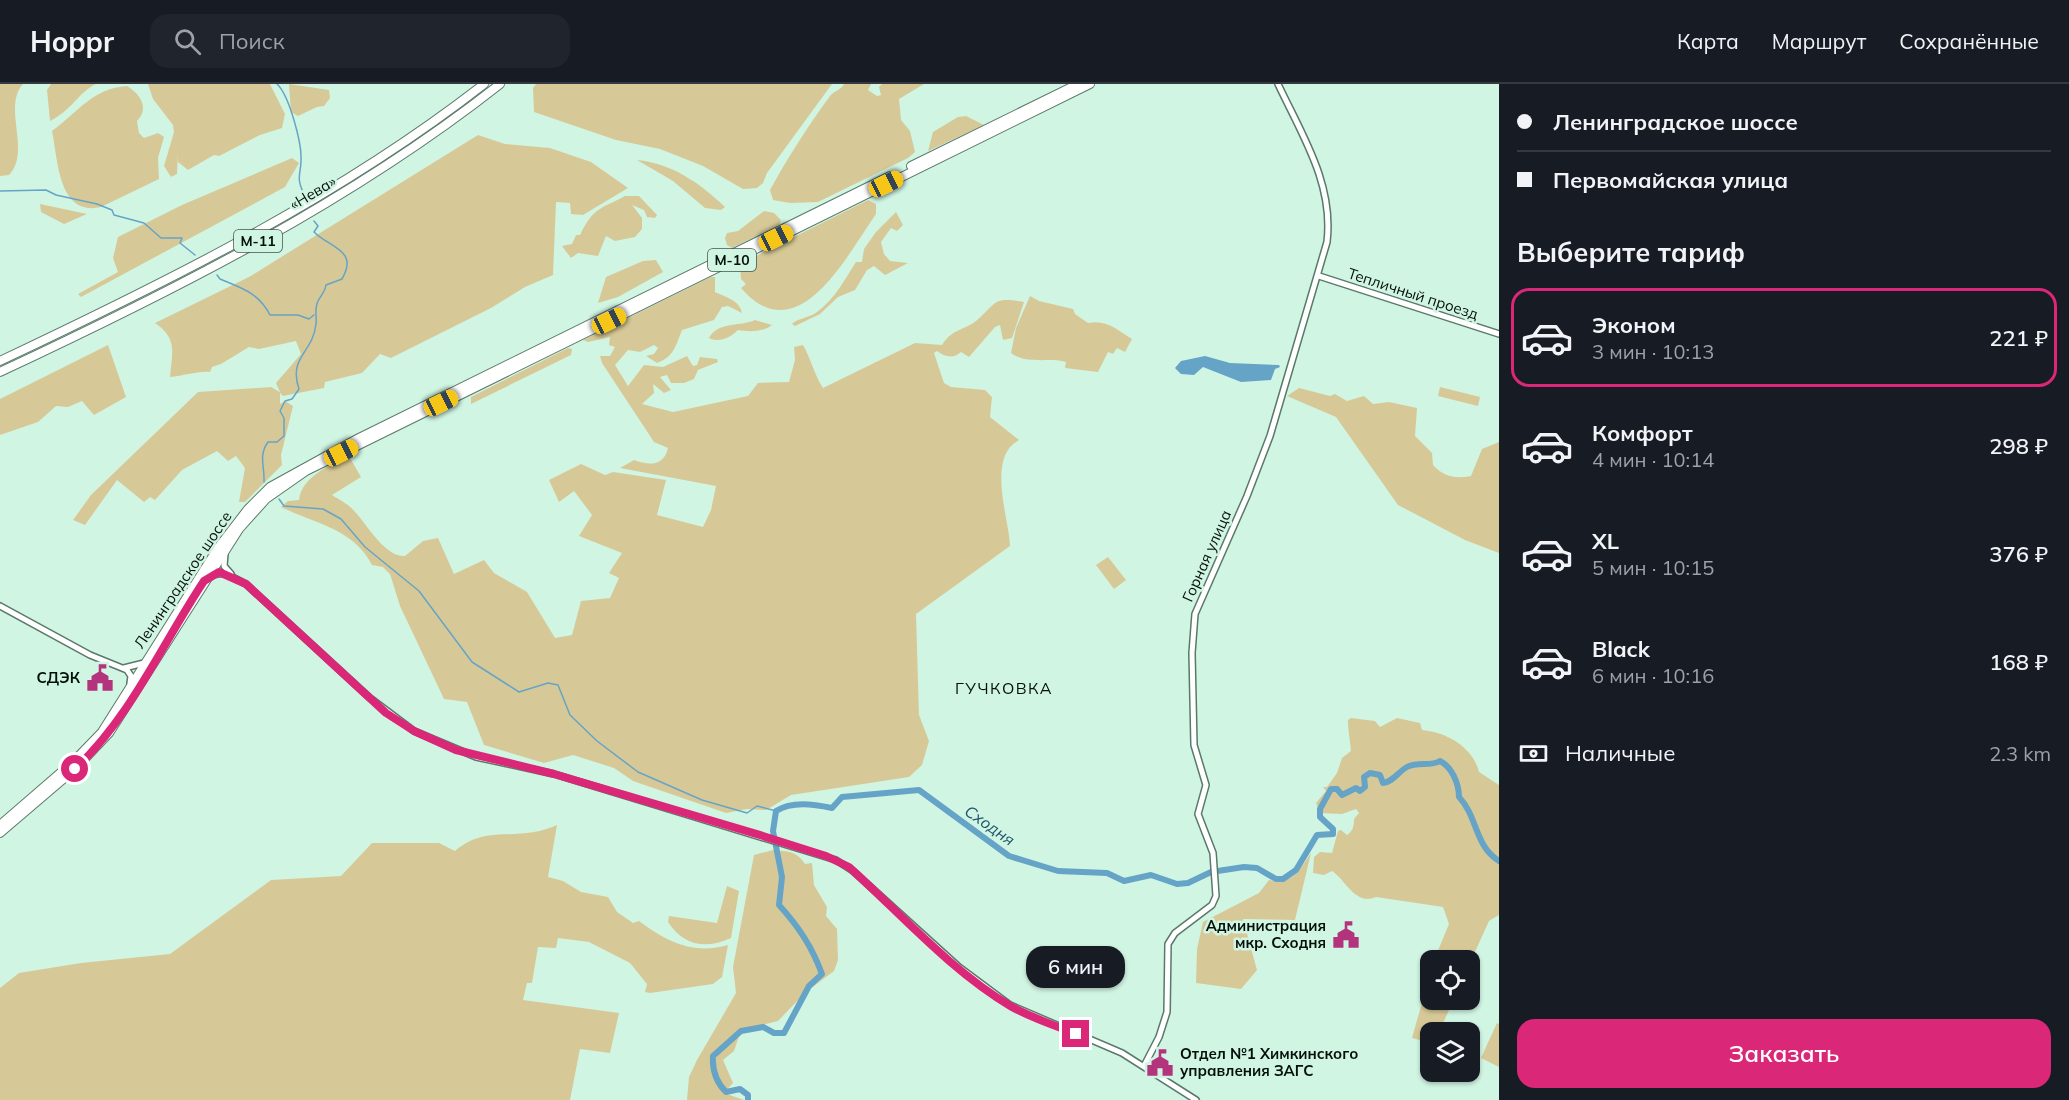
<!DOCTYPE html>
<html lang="ru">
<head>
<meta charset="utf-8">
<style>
	body { margin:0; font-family:Mulish,sans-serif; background:#20242c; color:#f1f3f6; height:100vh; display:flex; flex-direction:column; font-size:22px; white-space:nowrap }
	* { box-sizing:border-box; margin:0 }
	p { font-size:20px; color:#9ea1a6 }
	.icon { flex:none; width:33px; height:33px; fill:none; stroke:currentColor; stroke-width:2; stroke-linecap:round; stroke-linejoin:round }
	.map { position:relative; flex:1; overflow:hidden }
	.sheet { display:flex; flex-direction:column; background:#171b24; width:570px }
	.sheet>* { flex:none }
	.top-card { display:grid; align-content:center; height:132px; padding:0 18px; background:#171b24 }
	.controls { position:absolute; left:1420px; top:866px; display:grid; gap:12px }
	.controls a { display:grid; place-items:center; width:60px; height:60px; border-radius:12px; background:#171b24; box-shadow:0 2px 4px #0004; font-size:30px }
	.end { position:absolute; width:27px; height:27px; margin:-14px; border:8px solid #db2777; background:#fff; box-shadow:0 0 0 3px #fff }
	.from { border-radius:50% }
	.bubble { position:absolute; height:42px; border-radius:18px; background:#171b24; box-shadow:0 2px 4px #0004; font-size:20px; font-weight:600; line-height:42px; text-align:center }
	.car { position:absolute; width:18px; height:36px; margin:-18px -9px; border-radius:8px; box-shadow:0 0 4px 2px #0007; background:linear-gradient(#f5c518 24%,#345 0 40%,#f5c518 0 76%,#345 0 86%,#f5c518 0) }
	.top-card b { display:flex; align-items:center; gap:21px; height:57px; font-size:22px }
	.top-card b+b { border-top:2px solid #363941 }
	.top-card i { width:15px; height:15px; background:#f1f3f6 }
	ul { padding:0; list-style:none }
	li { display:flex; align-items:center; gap:18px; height:99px; margin:0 12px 9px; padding:0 6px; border:3px solid transparent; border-radius:18px }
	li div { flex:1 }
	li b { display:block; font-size:22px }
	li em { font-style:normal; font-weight:600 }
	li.selected { border-color:#db2777 }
	li>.icon { width:54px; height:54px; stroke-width:1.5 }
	h2 { padding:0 18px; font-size:27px; line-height:72px }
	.pay { display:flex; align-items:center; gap:15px; height:66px; padding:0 18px; font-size:22px }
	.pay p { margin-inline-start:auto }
	.action { display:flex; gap:12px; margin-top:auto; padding:12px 18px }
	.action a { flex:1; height:69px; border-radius:18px; background:#db2777; color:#fff; font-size:24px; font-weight:600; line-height:69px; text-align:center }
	header { display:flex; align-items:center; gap:36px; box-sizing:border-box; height:84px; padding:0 30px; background:#171b24; border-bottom:2px solid #363941 }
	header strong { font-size:28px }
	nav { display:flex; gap:33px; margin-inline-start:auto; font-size:21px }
	.search { width:420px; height:54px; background:#20242c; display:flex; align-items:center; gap:15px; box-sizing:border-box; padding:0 21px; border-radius:18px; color:#9ea1a6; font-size:22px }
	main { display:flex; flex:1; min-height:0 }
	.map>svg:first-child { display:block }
</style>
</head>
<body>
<header>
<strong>Hoppr</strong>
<div class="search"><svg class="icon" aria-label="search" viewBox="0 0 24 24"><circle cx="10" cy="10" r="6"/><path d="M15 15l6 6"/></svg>Поиск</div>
<nav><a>Карта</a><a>Маршрут</a><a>Сохранённые</a></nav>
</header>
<main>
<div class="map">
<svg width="1499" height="1016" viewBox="0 0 1499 1016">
	<rect width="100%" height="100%" fill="#d1f5e3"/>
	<g fill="#d7c997">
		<path d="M0 0H23C2 23 32 68 9 91L0 92Z"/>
		<path d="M51 0H96C79 8 71 27 50 37L47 6Z"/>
		<path d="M148 0H270L285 30 282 44 260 51 219 72 214 71 188 86 178 78V69L177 90 171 93 164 82 174 48 173 41 153 15Z"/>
		<path d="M289 0 329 6 330 14 324 22 317 23 298 32 291 28Z"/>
		<path d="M536 0H832L767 89 763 99 757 104 743 105 703 82 660 65 616 56 534 28 533 4Z"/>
		<path d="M844 0H871L868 6 877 12 881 11 879 3 882 0H924L899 15 901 36 910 47 915 68 908 74 818 118 790 119 773 116 770 106C788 73 808 42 830 12 834 7 841 6 844 0Z"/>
		<path d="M127 2C140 10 150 24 137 37L139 49 144 54 158 49 164 53 158 74 159 95 101 123C58 133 58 75 52 47 77 29 93 4 127 2Z"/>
		<path d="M966 32 984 41 928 67 933 48 958 33Z"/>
		<path d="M478 51 505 60 550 64 591 78 628 104 583 131 571 130 570 119 556 118 553 191 525 203 491 224 391 274 380 270 362 289 325 298 324 304 283 312 280 309V320L285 317 293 322 281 371 282 381 245 418H239L245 384 236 372 228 377 217 367 182 386 155 416 150 413 144 418 117 396 85 441 73 436 91 411 198 308 271 303 280 308 276 299 301 270 296 257 259 265 249 263 221 280 212 283 210 288C197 287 184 292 170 293 172 268 178 255 155 239L249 193Z"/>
		<path d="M292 74 299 79 285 103 81 213 78 210 118 188 113 174 118 153 182 121Z"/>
		<path d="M637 76C671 79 700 99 725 123L721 126 705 124 673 97Z"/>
		<path d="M625 112H639L657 131 655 134 647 133 644 126 632 121 642 134V145L635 153 615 157 606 152 598 172 578 169 571 174 562 162 572 160 576 151H580C594 123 599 126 625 112Z"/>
		<path d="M868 116 876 120V130C847 171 798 270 741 204L746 200 741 195 740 180Z"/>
		<path d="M40 120 87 130 64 140 41 128Z"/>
		<path d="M764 127 774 129 781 136 779 141 732 164 727 161 725 154 727 149 738 147Z"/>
		<path d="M896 128 903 141 897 147 891 144 881 158 884 170 890 177 908 179 885 191 874 182 867 186 855 206 838 213 820 230 795 242 792 240C797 234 810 234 817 228 835 215 845 195 856 178H862L864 165 876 148Z"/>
		<path d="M656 176 663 188 618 213 598 219 606 193 643 177Z"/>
		<path d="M711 193H715V208C725 213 740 216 742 229L728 222 722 223 714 236 682 246C676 261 674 273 657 279L646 272 654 270 658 264 654 261 640 268 628 266 615 281 628 302 644 281 663 283 687 272 693 282 697 281 700 273 717 275 718 278 698 286 694 295 684 299H671L667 291 660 293 671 306 664 309 653 300 654 309 642 320 673 328 748 312 758 299 789 298 795 276 794 263 803 261C811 275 814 290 823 304L915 259 942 261C953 244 963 247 976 237 997 219 992 212 1024 218L1012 254 1003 256 1000 241 995 243 969 273 961 268C953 275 945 273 937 267L934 269 944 299 951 303 985 306 992 313 990 333 1019 356C986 374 1009 433 1010 462L916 530 919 631 929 657 922 681 909 693 791 711 766 726 747 725 726 729 633 697 614 684 573 671 544 679 484 661 467 618 444 615 400 522 390 490 383 483 372 481C354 445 314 439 281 423L288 417 299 416C301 393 333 378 350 374L361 393 332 411C340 416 350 421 356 429 368 442 385 473 405 472L423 457 438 454 454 490 484 476 494 489 527 508 555 554 572 551 581 517 610 514 619 494 609 489 622 469 579 452 592 431 574 407 559 418 549 396 581 380 605 391 613 388 666 396 657 431 703 443 711 426 716 402 620 384 634 376C649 382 664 382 668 364L654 358 602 279 600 272H610L615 263 609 261 610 253 588 258 583 256Z"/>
		<path d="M1030 212 1039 217 1073 225 1075 230 1088 239C1106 235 1118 246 1132 255L1125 268 1117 264 1113 270 1108 268 1098 288 1065 284 1066 278C1049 273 1027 281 1011 269L1016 244Z"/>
		<path d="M755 236 772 241C764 248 748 248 738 246 730 254 719 259 709 254 718 237 740 243 755 236Z"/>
		<path d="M108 261 126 313 94 331 82 317 68 323 56 322 38 338 0 351V315Z"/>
		<path d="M568 264 572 265 571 271 471 320V313Z"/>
		<path d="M1440 303 1480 313 1478 322 1438 312Z"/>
		<path d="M1299 304 1330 312 1335 310 1347 317 1364 312 1373 320 1389 318 1417 324 1415 352 1432 369 1433 381C1444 393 1456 395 1471 392L1482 365 1499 358V469L1465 456 1398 421 1336 333 1287 312Z"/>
		<path d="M1108 473 1126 496 1114 505 1096 481Z"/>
		<path d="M1351 634 1375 637 1380 643 1397 634 1420 639 1422 646C1446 648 1473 663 1479 688L1499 701V831L1489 837 1470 879V876H1436L1437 869 1449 840 1443 823 1376 813C1355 822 1346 796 1332 787L1324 791 1313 789 1314 773 1320 768 1332 769 1338 747 1341 746 1347 751C1353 747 1354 742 1354 735L1359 729 1356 725 1342 730 1320 729 1316 719 1326 707 1323 703H1327L1337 689 1342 674 1351 667C1350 655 1348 647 1348 636Z"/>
		<path d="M557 741 548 793 563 797 581 808 608 813 617 828 633 839 639 837C667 858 694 871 728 861L722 893 713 900 650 909 645 908 647 900 630 879 589 858 558 854 556 864 538 863 532 899H527L523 916 619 929 610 969 580 965 570 1016H0V904L19 889 81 879 170 870 271 796 341 792 372 759H439L455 767C481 745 503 753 534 748 541 747 550 744 557 741Z"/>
		<path d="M773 766C788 768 796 766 805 780L812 779 814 801 827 823 826 832 837 845 838 876 834 887 806 908 778 937 741 946 734 967 723 976 733 999 724 1009 744 1016H687L689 993 697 976 736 909 733 883 754 771Z"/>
		<path d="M1311 769 1295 836 1243 835 1257 886 1241 905 1196 899 1197 865 1203 838 1259 809 1269 796C1293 801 1299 786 1311 769Z"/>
		<path d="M727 802 739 807 731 854C705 866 683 861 668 838L669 832 717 839Z"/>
		<path d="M1431 887V915H1454L1439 948H1431V959L1412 954Z"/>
		<path d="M1497 939 1499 940V983L1481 974Z"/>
	</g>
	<path fill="#65a4c7" d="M1205 272 1230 279 1279 281 1280 283 1275 285 1271 296 1241 298 1203 283 1194 291 1181 290 1175 284 1181 277Z"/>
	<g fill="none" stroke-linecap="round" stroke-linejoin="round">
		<g stroke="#65a4c7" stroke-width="1.5">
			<path d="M277 0C289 11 302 59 301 76 301 91 296 92 303 108"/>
			<path d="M0 107 46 106 56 111 97 120 112 126 114 131 144 139 161 154H182L180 159 195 171"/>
			<path d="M217 191 220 195C241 204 258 208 270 231H298L309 235 314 231"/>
			<path d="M264 398C265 383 258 372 268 358H277L284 352V334L280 327 285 317 292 315 299 305C288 273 313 269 316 240 317 232 314 225 318 217 321 211 325 208 326 201L342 195C359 166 330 164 314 148L318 142 314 137"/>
			<path d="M279 415 284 422 323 425 341 435 365 463 419 507 472 578 519 608 548 599 558 601 570 631 597 657 638 688 702 716 747 729 757 722 776 727"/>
		</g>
		<path stroke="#65a4c7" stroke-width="6" d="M748 1016V1011L740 1005 726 1008C716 998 712 987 713 972L741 947 763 943 774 949H784L809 902 822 890C812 863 799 843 779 821L782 793 773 747 776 727C792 717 813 720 832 724L842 713 919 706 1009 772 1058 787 1107 789 1124 797 1151 791 1177 800 1188 799 1211 788 1244 783 1257 784 1276 795H1283L1296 786 1317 751 1333 750V745L1320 733V725L1331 705H1337L1342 711 1356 704 1360 707 1365 703 1364 693 1370 689 1380 691 1383 699C1393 698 1398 688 1407 683 1418 677 1430 683 1440 677 1452 683 1459 700 1459 713 1478 733 1474 761 1499 777"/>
		<defs>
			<g id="secondary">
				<path d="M1319 192 1499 250"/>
				<path d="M225 470 224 482 231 490"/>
				<path d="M211 491 225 489 246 500 370 614 414 647 476 673 554 690 836 776 853 787 959 883 1010 921 1122 969 1196 1016"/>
				<path d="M0 522 90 571 127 586 131 592 130 599"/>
				<path d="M124 584 144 579"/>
				<path d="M1144 982 1159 953 1167 928 1168 860 1175 849 1212 821 1216 812 1213 769 1198 730 1206 701 1194 661 1192 569 1195 530 1247 412 1270 352 1327 158C1334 100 1302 51 1278 0"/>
			</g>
			<g id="highway">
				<path d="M911 82 1078 0"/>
				<path d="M0 277C167 198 338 114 484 0"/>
				<path d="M0 288C173 207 349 119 500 0"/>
				<path d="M0 741 73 678 102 648 218 464 248 425 270 403 359 354 890 92"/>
				<path d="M0 749 75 685 109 649 239 445 266 415 306 387 1090 0"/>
			</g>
		</defs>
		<use href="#secondary" stroke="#5a796a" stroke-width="8"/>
		<use href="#highway" stroke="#5a796a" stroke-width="10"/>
		<use href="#secondary" stroke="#fff" stroke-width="5"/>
		<use href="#highway" stroke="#fff" stroke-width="8"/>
	</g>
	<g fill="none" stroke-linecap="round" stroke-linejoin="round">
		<path stroke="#db2777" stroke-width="8" d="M75 685C131 633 162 560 204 497L219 488 246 500 386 629 414 647 456 666 554 690 763 752 826 772 849 783C901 830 951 887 1012 923 1032 934 1054 941 1076 950"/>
	</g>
	<defs>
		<symbol id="civic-bare" viewBox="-9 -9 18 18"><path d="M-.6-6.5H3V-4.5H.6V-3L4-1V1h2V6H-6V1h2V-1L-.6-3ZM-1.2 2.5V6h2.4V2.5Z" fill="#b4337d" stroke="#d1f5e3" stroke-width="2.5" paint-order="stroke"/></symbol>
	</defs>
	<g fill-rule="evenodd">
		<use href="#civic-bare" x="81" y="575" width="38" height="38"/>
		<use href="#civic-bare" x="1327" y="832" width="38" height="38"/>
		<use href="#civic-bare" x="1141" y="960" width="38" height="38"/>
	</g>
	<g text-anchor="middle" stroke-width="5" stroke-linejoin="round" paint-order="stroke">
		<g fill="#d1f5e3" stroke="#42554c" stroke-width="1.5">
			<rect x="234" y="146" width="48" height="22" rx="4.5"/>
			<rect x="708" y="165" width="48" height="22" rx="4.5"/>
		</g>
		<g font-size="14" font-weight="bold" fill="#05100b">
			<text x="258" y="162">М-11</text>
			<text x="732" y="181">М-10</text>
		</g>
		<g font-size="15" fill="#05100b" stroke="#d1f5e3">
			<text transform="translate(313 109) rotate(-31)" y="5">«Нева»</text>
			<text transform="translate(1413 210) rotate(18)" y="5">Тепличный проезд</text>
			<text transform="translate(1207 472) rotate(-66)" y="5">Горная улица</text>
			<text transform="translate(183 496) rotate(-56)" y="5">Ленинградское шоссе</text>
		</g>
		<g font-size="15" font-weight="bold" fill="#05100b" stroke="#d1f5e3" text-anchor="end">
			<text x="80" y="599">СДЭК</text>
			<text x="1326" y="847">Администрация<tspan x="1326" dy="17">мкр. Сходня</tspan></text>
			<text x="1180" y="975" text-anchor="start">Отдел №1 Химкинского<tspan x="1180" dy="17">управления ЗАГС</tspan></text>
		</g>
		<g font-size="16" letter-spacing="1.5" fill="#05100b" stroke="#d1f5e3">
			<text x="1004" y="610">ГУЧКОВКА</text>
		</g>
		<g font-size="16" font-style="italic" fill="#21536c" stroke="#d1f5e3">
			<text transform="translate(990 741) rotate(35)" y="6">Сходня</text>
		</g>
	</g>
</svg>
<div class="controls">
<a><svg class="icon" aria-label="locate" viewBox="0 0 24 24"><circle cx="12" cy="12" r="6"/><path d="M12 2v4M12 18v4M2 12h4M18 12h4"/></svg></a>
<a><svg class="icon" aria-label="layers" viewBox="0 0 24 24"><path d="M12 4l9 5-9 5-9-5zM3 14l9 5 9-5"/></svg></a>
</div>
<i class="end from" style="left:75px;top:685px"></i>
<i class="end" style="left:1076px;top:950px"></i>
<div class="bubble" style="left:1026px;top:862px;width:99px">6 мин</div>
<i class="car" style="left:886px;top:100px;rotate:64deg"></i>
<i class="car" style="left:776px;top:154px;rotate:64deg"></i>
<i class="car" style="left:609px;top:237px;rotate:64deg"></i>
<i class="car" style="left:441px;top:319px;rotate:64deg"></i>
<i class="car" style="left:341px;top:369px;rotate:63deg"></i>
</div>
<section class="sheet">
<div class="top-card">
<b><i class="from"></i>Ленинградское шоссе</b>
<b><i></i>Первомайская улица</b>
</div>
<h2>Выберите тариф</h2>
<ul>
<li class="selected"><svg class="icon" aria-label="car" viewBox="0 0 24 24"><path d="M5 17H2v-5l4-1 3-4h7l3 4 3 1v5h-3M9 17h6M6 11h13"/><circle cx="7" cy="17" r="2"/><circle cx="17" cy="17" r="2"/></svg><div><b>Эконом</b><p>3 мин · 10:13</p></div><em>221 ₽</em></li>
<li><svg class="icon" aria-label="car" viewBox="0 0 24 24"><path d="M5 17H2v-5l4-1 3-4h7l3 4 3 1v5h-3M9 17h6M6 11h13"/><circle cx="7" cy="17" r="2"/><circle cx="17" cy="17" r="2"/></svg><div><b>Комфорт</b><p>4 мин · 10:14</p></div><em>298 ₽</em></li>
<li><svg class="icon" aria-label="car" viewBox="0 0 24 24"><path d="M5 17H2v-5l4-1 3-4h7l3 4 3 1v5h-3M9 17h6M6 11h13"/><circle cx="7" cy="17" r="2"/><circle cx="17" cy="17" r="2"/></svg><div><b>XL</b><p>5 мин · 10:15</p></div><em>376 ₽</em></li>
<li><svg class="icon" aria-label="car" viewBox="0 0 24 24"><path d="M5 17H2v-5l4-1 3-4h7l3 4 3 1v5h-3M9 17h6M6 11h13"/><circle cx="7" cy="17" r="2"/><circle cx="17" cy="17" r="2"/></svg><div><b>Black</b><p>6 мин · 10:16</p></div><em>168 ₽</em></li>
</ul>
<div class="pay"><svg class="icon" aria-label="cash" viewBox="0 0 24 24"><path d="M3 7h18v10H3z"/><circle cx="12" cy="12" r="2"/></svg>Наличные<p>2.3 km</p></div>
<div class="action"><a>Заказать</a></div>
</section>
</main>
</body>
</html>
